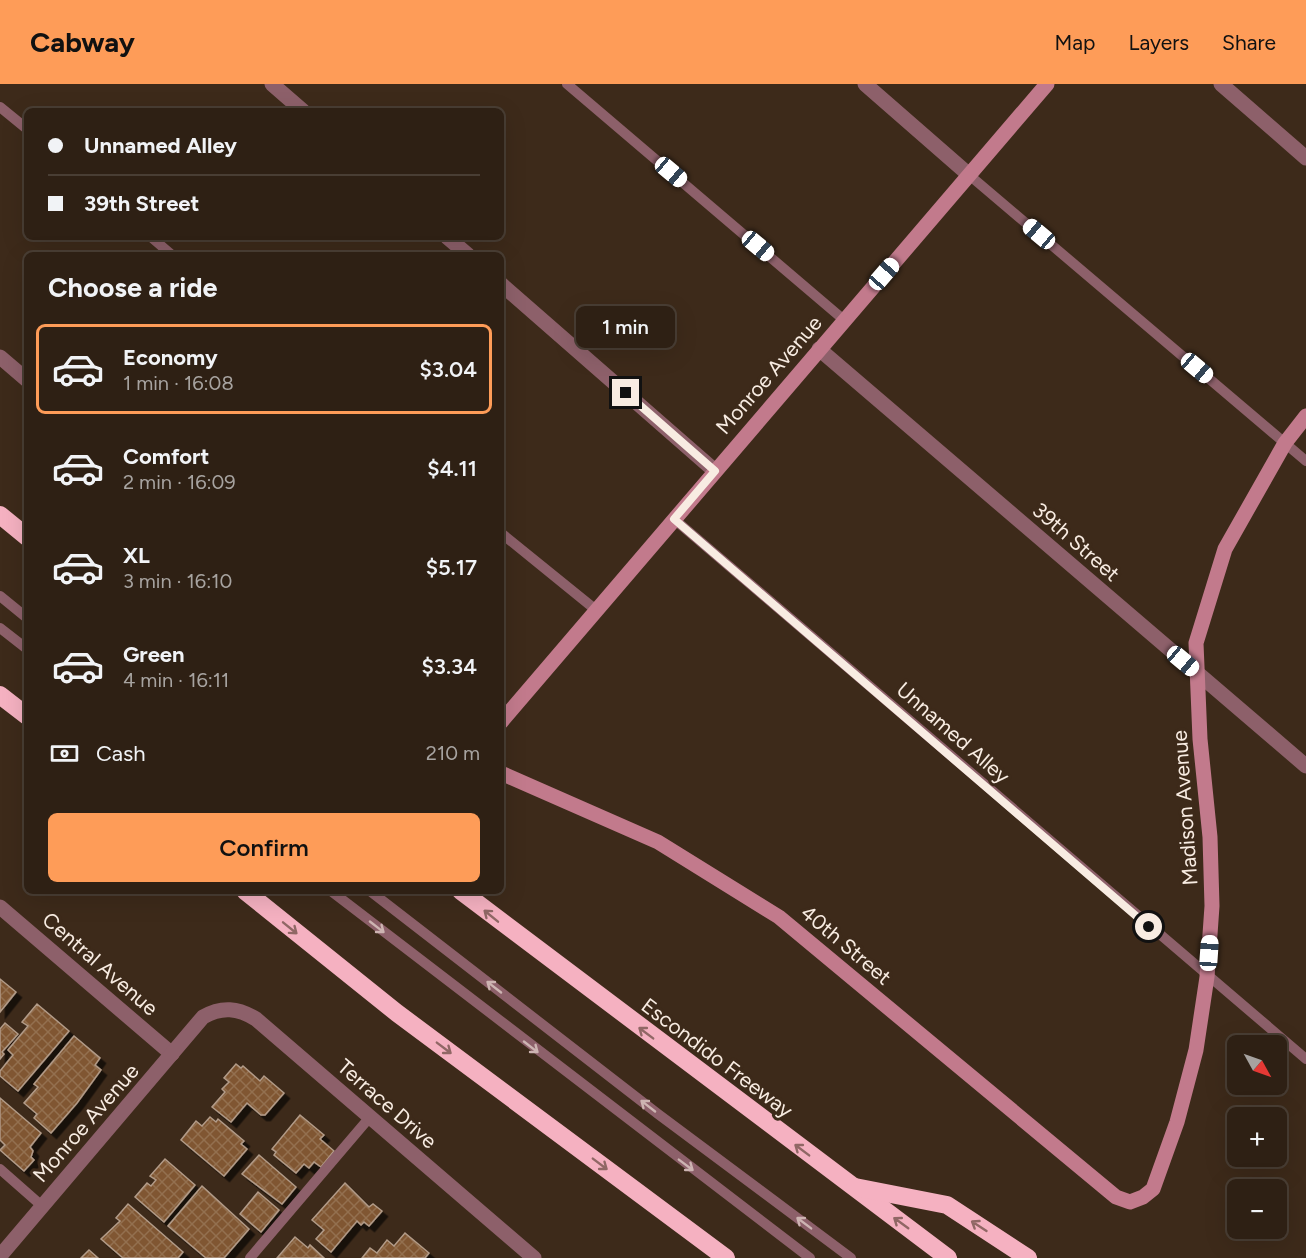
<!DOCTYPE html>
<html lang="en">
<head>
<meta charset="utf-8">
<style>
	body { margin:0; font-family:Figtree,sans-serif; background:#36281d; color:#f1f3f6; height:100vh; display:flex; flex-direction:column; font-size:22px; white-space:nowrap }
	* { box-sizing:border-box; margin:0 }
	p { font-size:20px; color:#a7a3a0 }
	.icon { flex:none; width:33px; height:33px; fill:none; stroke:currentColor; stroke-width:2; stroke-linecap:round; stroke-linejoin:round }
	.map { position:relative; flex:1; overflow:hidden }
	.sheet { position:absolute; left:24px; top:168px; width:480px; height:642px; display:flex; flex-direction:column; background:#2e2014; border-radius:9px; box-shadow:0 6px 24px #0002,0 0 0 2px #493e34 }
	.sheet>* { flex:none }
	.top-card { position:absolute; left:24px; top:24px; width:480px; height:132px; border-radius:9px; box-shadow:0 6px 24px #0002,0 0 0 2px #493e34; display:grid; align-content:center; height:132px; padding:0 24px; background:#2e2014 }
	.needle { width:39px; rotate:130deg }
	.controls { position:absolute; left:1227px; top:951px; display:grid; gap:12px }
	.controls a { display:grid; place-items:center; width:60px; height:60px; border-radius:9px; background:#2e2014; box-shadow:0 6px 24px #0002,0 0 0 2px #493e34; font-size:30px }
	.end { position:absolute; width:27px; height:27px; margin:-14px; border:8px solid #f8ece2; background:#111; box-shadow:0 0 0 3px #111 }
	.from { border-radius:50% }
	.bubble { position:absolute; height:42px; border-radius:9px; background:#2e2014; box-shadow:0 6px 24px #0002,0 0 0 2px #493e34; font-size:20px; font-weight:600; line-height:42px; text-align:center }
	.car { position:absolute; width:18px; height:36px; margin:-18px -9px; border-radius:8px; box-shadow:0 0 4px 2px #0007; background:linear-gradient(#fff 24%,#345 0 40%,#fff 0 76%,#345 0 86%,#fff 0) }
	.top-card b { display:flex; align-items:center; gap:21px; height:57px; font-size:22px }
	.top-card b+b { border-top:2px solid #493e34 }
	.top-card i { width:15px; height:15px; background:#f1f3f6 }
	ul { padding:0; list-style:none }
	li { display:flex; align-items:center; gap:18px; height:90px; margin:0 12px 9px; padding:0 12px; border:3px solid transparent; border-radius:9px }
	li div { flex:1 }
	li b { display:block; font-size:22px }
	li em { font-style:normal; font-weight:600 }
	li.on { border-color:#fe9c58 }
	li>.icon { width:54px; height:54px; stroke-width:1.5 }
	h2 { padding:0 24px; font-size:27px; line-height:72px }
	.pay { display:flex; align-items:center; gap:15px; height:66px; padding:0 24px; font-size:22px }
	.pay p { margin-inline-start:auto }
	.cta { display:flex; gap:12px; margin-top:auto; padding:12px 24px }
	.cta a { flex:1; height:69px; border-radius:9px; background:#fe9c58; color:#111; font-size:24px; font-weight:600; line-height:69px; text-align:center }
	header { display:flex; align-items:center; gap:36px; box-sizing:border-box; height:84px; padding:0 30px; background:#fe9c58; color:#111 }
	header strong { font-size:28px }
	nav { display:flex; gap:33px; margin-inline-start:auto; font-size:21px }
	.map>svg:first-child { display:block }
</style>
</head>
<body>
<header>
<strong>Cabway</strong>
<nav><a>Map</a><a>Layers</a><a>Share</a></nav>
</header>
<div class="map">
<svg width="1306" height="1174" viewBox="0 0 1306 1174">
	<defs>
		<pattern id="building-cross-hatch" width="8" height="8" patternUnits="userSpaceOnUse" patternTransform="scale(1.5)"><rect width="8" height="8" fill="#805733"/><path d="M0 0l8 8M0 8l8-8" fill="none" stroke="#936f50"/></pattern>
		<filter id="shadow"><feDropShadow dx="5.5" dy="5.5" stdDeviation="0" flood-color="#0009"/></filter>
	</defs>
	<rect width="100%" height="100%" fill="#3d2a1a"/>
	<g fill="url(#building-cross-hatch)" stroke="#b29b88" stroke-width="1.5" filter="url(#shadow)">
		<path d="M0 895 16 908 0 928Z"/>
		<path d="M37 920 69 947 18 1007 0 992V987L13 971 8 966 28 942 22 938Z"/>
		<path d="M5 939 18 950 2 968 4 970 0 975V945Z"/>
		<path d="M74 952 100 974 95 981 101 986 77 1019 51 1049 34 1034 37 1030 24 1019 38 1003 34 1000Z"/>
		<path d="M236 980 241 984 243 982 260 997 264 992 284 1009 265 1031H261L247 1019 231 1038 212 1023 225 1008 222 1005 229 998 224 994Z"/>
		<path d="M0 1014 41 1049 30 1063 33 1067 31 1073 34 1076 24 1087 0 1066 5 1061 0 1056Z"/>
		<path d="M300 1031 324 1051 320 1055 334 1067 321 1083 314 1078 309 1084 304 1080 296 1089 274 1071 276 1068 272 1065Z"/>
		<path d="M210 1033 216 1038 218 1035 244 1057 241 1060 247 1065 224 1092 181 1056 196 1037 202 1042Z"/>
		<path d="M259 1071 296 1103 282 1120 242 1090Z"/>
		<path d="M165 1075 195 1101 164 1138 135 1113 147 1099 151 1102 156 1096 150 1092Z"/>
		<path d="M345 1099 369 1123 373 1120 382 1127 369 1142 364 1138 361 1141 357 1137 331 1168 316 1155 324 1146 312 1136Z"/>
		<path d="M202 1102 249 1145 224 1174H206L168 1142Z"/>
		<path d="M258 1108 279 1126 261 1148 240 1130Z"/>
		<path d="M128 1120 183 1168 178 1174H123L101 1155 120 1137 116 1134Z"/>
		<path d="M405 1149 429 1169 425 1174H362L370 1164 377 1169 387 1156 394 1162Z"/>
		<path d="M295 1153 308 1164 310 1161 324 1174H277Z"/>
		<path d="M89 1166 98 1174H81Z"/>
	</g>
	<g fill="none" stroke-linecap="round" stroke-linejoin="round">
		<g stroke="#8d606a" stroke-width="10">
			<path d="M567 0 844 236"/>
			<path d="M0 23 27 45"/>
			<path d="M968 90 1306 377"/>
			<path d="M151 153 172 171"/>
			<path d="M674 435 1306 975"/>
			<path d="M501 449 596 526"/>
			<path d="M0 512 27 534"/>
			<path d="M0 544 27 565"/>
			<path d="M331 807 810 1174"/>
			<path d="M370 807 658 1030 851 1174"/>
			<path d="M0 1085 42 1122"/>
			<path d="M250 1174 370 1033"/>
		</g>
		<g stroke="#8d606a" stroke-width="15">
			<path d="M272 0 303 27"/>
			<path d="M865 0 968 90"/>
			<path d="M1221 0 1306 74"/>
			<path d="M447 153 468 171"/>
			<path d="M501 200 715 387"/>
			<path d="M819 265 1306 682"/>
			<path d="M0 273 27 296"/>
			<path d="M0 823 172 970"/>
			<path d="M0 1172 203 933C222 922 238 924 256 935L534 1174"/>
		</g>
		<g stroke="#c27a8c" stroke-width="15">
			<path d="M501 638 1047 0"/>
			<path d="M501 689 658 758 779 833 1116 1113 1130 1118 1143 1113 1153 1105 1177 1038 1196 966 1207 893 1212 822 1210 753 1200 655 1196 559 1225 465 1285 359 1306 332"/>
		</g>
		<g stroke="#f5b1c1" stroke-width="18">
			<path d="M0 431 27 453"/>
			<path d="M0 611 27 632"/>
			<path d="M245 807 397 929 726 1174"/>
			<path d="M461 807 948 1174"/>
			<path d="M855 1103 947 1121 1028 1174"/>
		</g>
	</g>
	<defs><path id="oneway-shaft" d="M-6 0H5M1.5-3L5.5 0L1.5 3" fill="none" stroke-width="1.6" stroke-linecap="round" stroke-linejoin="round" transform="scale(1.5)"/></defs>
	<g stroke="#906765">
		<use href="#oneway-shaft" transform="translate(491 832) rotate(-141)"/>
		<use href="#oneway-shaft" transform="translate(290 844) rotate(39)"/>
		<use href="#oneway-shaft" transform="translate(646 949) rotate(-143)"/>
		<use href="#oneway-shaft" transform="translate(444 964) rotate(37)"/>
		<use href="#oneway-shaft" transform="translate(802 1066) rotate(-143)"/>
		<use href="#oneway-shaft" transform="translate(600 1080) rotate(37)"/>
		<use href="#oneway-shaft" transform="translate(901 1139) rotate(-144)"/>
		<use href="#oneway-shaft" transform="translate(979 1142) rotate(-147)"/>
	</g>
	<g stroke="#cdb4b2">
		<use href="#oneway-shaft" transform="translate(377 843) rotate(38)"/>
		<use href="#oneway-shaft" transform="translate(494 903) rotate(-142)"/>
		<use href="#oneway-shaft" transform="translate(531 963) rotate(38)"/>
		<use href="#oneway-shaft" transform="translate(648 1022) rotate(-142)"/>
		<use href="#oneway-shaft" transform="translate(686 1081) rotate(37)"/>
		<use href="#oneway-shaft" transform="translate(804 1139) rotate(-143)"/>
	</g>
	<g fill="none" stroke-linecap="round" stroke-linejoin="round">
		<path stroke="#f8ece2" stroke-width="8" d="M626 309 715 387 674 435 1149 843"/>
	</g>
	<g text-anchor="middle" stroke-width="6" stroke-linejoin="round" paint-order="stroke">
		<g font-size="21" fill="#f8ece2" stroke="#3d2a1a">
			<text transform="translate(769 291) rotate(-49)" y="7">Monroe Avenue</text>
			<text transform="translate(1076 458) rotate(41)" y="7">39th Street</text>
			<text transform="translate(953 649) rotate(41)" y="7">Unnamed Alley</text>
			<text transform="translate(1185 724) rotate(-94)" y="7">Madison Avenue</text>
			<text transform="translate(846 861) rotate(40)" y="7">40th Street</text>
			<text transform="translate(100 880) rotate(41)" y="7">Central Avenue</text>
			<text transform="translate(717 974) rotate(37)" y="7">Escondido Freeway</text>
			<text transform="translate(387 1020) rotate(41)" y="7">Terrace Drive</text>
			<text transform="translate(86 1039) rotate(-49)" y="7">Monroe Avenue</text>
		</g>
	</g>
</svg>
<div class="controls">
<a><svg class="needle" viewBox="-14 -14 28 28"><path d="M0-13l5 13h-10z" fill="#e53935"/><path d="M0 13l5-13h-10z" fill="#a7a3a0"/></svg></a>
<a>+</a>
<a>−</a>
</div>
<i class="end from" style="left:1149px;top:843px"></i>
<i class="end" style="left:626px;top:309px"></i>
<div class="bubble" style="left:576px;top:222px;width:99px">1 min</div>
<i class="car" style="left:671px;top:88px;rotate:130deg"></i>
<i class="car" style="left:1039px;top:150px;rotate:310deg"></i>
<i class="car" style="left:758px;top:162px;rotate:130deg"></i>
<i class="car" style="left:884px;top:190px;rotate:41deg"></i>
<i class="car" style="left:1197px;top:284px;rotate:130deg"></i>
<i class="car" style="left:1183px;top:577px;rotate:130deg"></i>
<i class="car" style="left:1209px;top:869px;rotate:4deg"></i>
<div class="top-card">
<b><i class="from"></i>Unnamed Alley</b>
<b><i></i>39th Street</b>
</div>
<section class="sheet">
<h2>Choose a ride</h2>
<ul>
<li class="on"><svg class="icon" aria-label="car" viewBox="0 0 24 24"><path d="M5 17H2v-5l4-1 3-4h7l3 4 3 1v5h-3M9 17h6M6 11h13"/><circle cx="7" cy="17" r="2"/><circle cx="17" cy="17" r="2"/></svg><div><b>Economy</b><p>1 min · 16:08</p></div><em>$3.04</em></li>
<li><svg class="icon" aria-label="car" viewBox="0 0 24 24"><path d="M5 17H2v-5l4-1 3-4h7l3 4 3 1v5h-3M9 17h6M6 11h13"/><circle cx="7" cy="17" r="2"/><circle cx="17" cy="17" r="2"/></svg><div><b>Comfort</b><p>2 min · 16:09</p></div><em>$4.11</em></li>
<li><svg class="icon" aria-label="car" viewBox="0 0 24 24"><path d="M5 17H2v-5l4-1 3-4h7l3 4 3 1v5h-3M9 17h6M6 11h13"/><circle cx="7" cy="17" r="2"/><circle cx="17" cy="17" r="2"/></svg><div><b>XL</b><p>3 min · 16:10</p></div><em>$5.17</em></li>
<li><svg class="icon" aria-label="car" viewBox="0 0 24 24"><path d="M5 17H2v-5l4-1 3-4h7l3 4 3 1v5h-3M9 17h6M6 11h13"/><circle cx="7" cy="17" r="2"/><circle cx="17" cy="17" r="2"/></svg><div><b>Green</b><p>4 min · 16:11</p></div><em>$3.34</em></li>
</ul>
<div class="pay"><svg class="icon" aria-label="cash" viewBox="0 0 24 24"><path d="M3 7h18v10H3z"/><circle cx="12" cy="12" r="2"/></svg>Cash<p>210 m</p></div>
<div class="cta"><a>Confirm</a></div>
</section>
</div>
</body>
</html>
